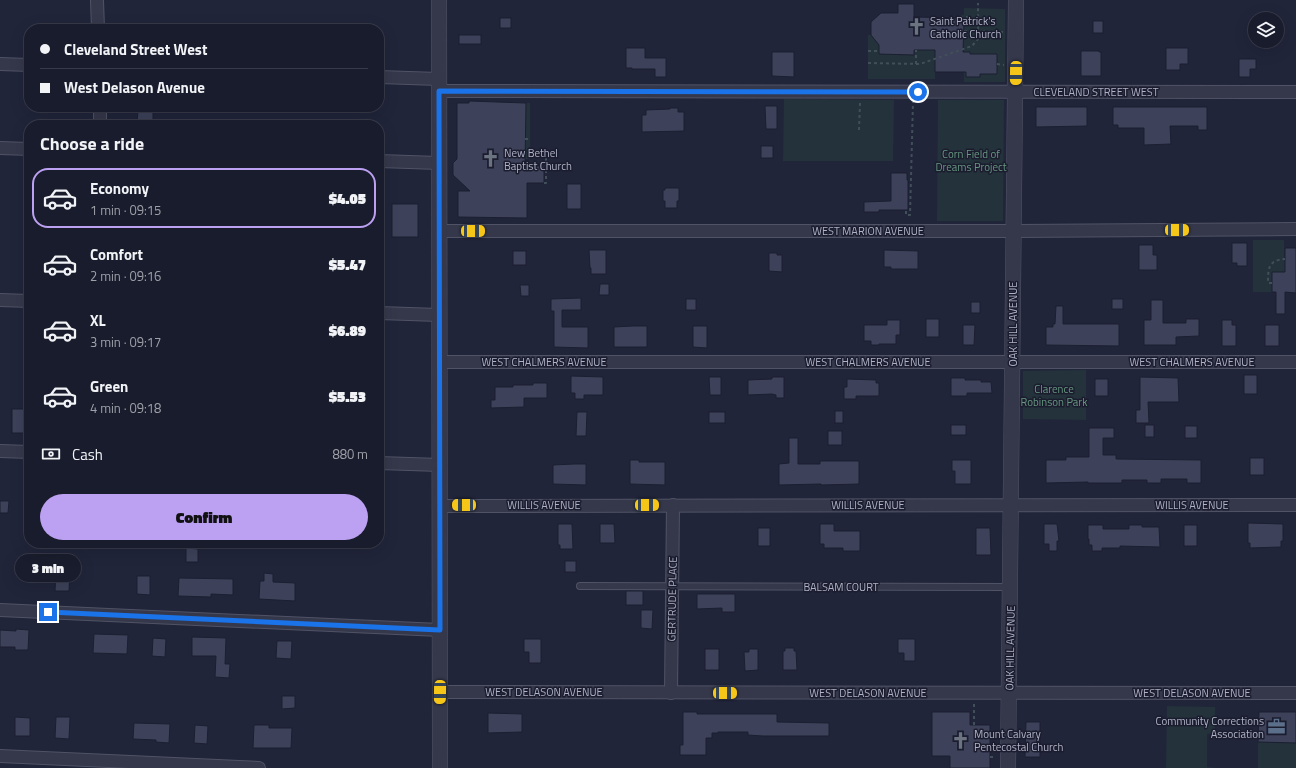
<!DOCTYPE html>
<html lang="en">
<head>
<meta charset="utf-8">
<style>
	body { margin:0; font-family:"Titillium Web",sans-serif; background:#262938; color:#f1f3f6; height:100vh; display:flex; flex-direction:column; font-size:15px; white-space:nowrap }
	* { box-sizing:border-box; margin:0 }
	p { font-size:13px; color:#9fa1a9 }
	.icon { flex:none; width:22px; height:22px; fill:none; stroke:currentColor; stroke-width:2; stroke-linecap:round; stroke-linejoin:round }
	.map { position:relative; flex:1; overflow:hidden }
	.side { position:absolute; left:24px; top:120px; width:360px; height:428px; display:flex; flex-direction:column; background:#191c2c; border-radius:16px; box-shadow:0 4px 16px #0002,0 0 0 1px #373a48 }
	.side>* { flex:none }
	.hud { position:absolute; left:24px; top:24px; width:360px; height:88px; border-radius:16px; box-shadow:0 4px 16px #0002,0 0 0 1px #373a48; display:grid; align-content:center; height:88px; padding:0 16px; background:#191c2c }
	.tools { position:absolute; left:1248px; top:12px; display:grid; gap:8px }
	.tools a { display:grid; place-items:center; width:36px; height:36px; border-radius:50%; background:#191c2c; box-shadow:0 4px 16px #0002,0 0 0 1px #373a48; font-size:20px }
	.end { position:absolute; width:18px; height:18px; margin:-9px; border:5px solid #1a73e8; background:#fff; box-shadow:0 0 0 2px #fff }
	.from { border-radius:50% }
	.bubble { position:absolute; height:28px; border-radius:14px; background:#191c2c; box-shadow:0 4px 16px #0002,0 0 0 1px #373a48; font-size:13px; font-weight:800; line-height:28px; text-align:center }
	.car { position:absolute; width:12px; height:24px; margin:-12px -6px; border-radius:5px; box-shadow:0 0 3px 1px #0007; background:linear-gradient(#f5c518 24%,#345 0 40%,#f5c518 0 76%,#345 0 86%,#f5c518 0) }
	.hud b { display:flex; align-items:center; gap:14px; height:38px; font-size:15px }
	.hud b+b { border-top:1px solid #373a48 }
	.hud i { width:10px; height:10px; background:#f1f3f6 }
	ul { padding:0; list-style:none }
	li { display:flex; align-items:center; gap:12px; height:60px; margin:0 8px 6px; padding:0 8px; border:2px solid transparent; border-radius:16px }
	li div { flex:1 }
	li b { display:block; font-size:15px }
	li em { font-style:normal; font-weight:800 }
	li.selected { border-color:#bca0f2 }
	li>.icon { width:36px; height:36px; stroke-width:1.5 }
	h2 { padding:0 16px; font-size:18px; line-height:48px }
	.pay { display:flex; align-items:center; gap:10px; height:44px; padding:0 16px; font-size:15px }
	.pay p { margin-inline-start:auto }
	.cta { display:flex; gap:8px; margin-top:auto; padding:8px 16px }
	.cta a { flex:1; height:46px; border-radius:24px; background:#bca0f2; color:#111; font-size:16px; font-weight:800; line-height:46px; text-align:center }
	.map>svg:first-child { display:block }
</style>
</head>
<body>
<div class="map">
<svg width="1296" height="768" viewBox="0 0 1296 768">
	<rect width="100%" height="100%" fill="#21253a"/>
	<g fill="#23323b">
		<path d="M964 8 1005 9V82H964V72H966V77H980V74H997V54H970L958 59H935V79H868V35H871L879 45V54L913 55 914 50 963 41 964 22H960V15H964Z"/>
		<path d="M784 99 894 100 893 161H783Z"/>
		<path d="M938 100H1004L1003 221H937Z"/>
		<rect x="525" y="103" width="5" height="56"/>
		<path d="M1253 240H1284L1285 267 1290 268 1296 272H1272V292H1253Z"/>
		<path d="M1086 370V420L1023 419V371Z"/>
		<path d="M1167 706 1215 707V733L1207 734V767L1216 768H1166Z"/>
		<path d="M1258 742 1296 743V768H1258Z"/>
	</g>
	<g fill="#3d425a" stroke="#1c1f31">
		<path d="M898 4H914V17L960 18V22H964L963 52H970V54H997V74H980V77H966V72H935V50H914V55L879 54V45L871 35V22L881 13H898Z"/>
		<rect x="500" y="18" width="11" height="10"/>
		<rect x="1093" y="21" width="10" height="12"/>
		<rect x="459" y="35" width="22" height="9"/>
		<path d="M626 48H645V58H666V77H655V69H632V68H626Z"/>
		<path d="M1166 48H1188V64H1180V70H1166Z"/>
		<path d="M1081 51H1099V52H1101V76H1081Z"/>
		<path d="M772 52H794V77L772 76Z"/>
		<path d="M1239 59H1256V69H1250V77H1239Z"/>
		<path d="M469 101 526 103 525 166H544V183H527V218L458 217V191H470L453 175V163L457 159V103H469Z"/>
		<path d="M765 106H777V129H766Z"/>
		<path d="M1036 107H1087V126L1036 127Z"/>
		<path d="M1113 107H1207V130H1198V126H1170L1171 144 1144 145V128H1118V125H1113Z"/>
		<path d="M670 108H678V112H684V131L642 132V115H646V110L670 109Z"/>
		<path d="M138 110H153V123H148V125H137Z"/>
		<rect x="761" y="146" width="12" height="12"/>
		<path d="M891 173H907V180H908V210H879V212H864V202L891 201Z"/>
		<rect x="567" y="184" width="14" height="25"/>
		<path d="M665 188H679V201H677V208H665V201H663V190H665Z"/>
		<rect x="392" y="204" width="26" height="33"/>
		<path d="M1232 243H1247V266H1237V263H1232Z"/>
		<path d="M1139 245H1153V255H1157V270H1139Z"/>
		<path d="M1285 248H1296V293L1285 292V314H1276V292H1272V272H1285Z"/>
		<path d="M589 250H606V274H591V268H590Z"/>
		<path d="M884 250 918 251V269H891V267H884Z"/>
		<rect x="513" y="251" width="13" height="14"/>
		<path d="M769 253H777V255H782V272L769 271Z"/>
		<path d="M600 284H609V295H599Z"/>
		<path d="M520 285H529V296H521Z"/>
		<path d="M581 298V310H562V327H588V348L554 347V311H551V299Z"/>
		<rect x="686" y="299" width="10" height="11"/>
		<rect x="1112" y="299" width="11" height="10"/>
		<path d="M1151 300H1163V323H1186V319H1199V336L1176 337V345H1144V320H1151Z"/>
		<rect x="971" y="302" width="9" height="11"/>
		<path d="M1056 306H1063V324H1119V346L1046 345V327H1053V324H1055Z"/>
		<rect x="926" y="319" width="13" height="18"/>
		<path d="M887 320H900V335H896V344H879V345H871V341H864V325H887Z"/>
		<path d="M1222 320H1232V325H1236V346H1222Z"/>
		<path d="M963 325H975L974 345H963Z"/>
		<rect x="1265" y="325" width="14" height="21"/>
		<path d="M633 326H647V347H614V327Z"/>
		<path d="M693 326H707V348L693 347Z"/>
		<rect x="1244" y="375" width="13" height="19"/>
		<path d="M571 376 603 377V395H584V399H575V393H571Z"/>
		<path d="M709 377H721V395H710Z"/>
		<path d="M772 377H784V398H776V395L772 394 748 395V380L772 379Z"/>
		<path d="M1140 377 1178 378 1179 402H1148L1149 423H1136V410H1140Z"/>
		<path d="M951 378H965V380H981V382H991L992 393H967V396H951Z"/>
		<path d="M847 379 876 380V383H879V396H856V399H844V387H847Z"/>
		<rect x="1095" y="379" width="13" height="17"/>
		<path d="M533 383H547V398H524V407L491 408V400H495V387H513V385H533Z"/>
		<rect x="12" y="409" width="15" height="24"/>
		<rect x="835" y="411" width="8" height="12"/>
		<path d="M577 412H587L586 436H576Z"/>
		<rect x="709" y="412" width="16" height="11"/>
		<rect x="951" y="425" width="15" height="10"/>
		<rect x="1145" y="425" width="9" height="12"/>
		<rect x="1185" y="426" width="12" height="12"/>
		<path d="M1089 428H1114V438H1103V455H1116V459L1201 460V483H1187V479H1161V483H1147V480H1122V483H1088V482L1046 483V460H1066V457H1089Z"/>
		<rect x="828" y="431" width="14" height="14"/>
		<path d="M789 438H798V464H820V461H859V484L821 485V484L779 485V464L789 463Z"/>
		<rect x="1250" y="458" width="14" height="17"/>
		<path d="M630 460H639V462H665V485L630 484Z"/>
		<path d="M952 460H971V484H955V471H952Z"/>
		<path d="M574 464H586V485L553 484V465Z"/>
		<path d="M0 501H9L8 513H0Z"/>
		<path d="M1248 523 1283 524V541H1281V547L1250 548V543H1248Z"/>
		<path d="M558 524H572L573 549H560V545H558Z"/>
		<path d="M600 524H614L615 543H600Z"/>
		<path d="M820 524H834V531H860V551H843V548H824V544H820Z"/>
		<path d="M1044 524H1057L1059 541H1057V551H1049V544H1044Z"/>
		<path d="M1088 525H1103V529H1129V525H1142V527H1159L1160 547 1120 546V548H1102V551H1092V545H1089V539H1088Z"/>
		<rect x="1184" y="525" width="13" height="21"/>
		<rect x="758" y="528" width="12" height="18"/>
		<path d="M976 528H990L991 555H976Z"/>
		<path d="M186 548 198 549V562H186Z"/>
		<rect x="565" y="561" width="11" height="11"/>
		<path d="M61 568H70L69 591H55L56 572H61Z"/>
		<path d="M264 573 273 574V582L295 583V601L259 599 260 581H264Z"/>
		<path d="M137 576H150V595L137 594Z"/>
		<path d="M179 578 233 579V595L211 594V597L178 596Z"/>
		<rect x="626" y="591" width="17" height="14"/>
		<path d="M697 594H735V612H722V608L697 609Z"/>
		<path d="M641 610H653L652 629 641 628Z"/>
		<path d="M16 629 29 630 28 650H15V647H0V630L16 631Z"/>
		<path d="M94 634 128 635 127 654 93 653Z"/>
		<path d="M192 637 226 638 225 664H230L229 678 215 677 216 656H192Z"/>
		<path d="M153 638 166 639 165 657 152 656Z"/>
		<path d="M524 639H541V663H529V652H524Z"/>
		<path d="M898 639H915V661H904V653H898Z"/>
		<path d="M277 641H292L291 659 276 658Z"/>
		<path d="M785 648H794V651H796L797 670H783V651H785Z"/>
		<rect x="705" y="649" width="14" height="21"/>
		<path d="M749 649H758V670L745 671 744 652H749Z"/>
		<path d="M282 696H295V708L282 709Z"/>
		<path d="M683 712H697V714H777V722L829 723V736H763L748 735V732H718V733H712V738H706V755H680V745H683Z"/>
		<path d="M932 712H970V725H990V768H950V756H932Z"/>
		<path d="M1259 712H1296V743L1258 742Z"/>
		<path d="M488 713 522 714V732L488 733Z"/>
		<path d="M15 717 30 718V736H15Z"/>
		<path d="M56 717H70L69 739 55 738Z"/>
		<path d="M1026 722H1040V757H1025Z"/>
		<path d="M134 723 170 724 169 743 156 742V740L133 739Z"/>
		<path d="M195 725 208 726 207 744 194 743Z"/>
		<path d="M254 725H269V728H292L291 748H253Z"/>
	</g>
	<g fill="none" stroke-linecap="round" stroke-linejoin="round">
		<defs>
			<path id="service" d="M580 586 1009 587"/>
			<g id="minor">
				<path d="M97 0 98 29"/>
				<path d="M0 64 29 65"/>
				<path d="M379 77 439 79"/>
				<path d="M439 91 1296 92"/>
				<path d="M100 107V125"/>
				<path d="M0 148 29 149"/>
				<path d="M379 161 439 163"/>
				<path d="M439 231H1014L1296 229"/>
				<path d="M0 300 29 301"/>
				<path d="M379 313 439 315"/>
				<path d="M439 362H1296"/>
				<path d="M0 451 29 452"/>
				<path d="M379 463 440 465"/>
				<path d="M440 506 1296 505"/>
				<path d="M0 610 440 630"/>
				<path d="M440 692 1296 693"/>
				<path d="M671 693 673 505"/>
				<path d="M0 756 259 768"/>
			</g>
			<g id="tertiary">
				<path d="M439 0 440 768"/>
				<path d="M1008 768 1016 0"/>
			</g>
		</defs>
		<use href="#service" stroke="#505365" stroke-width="8"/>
		<use href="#minor" stroke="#505365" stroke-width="14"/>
		<use href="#tertiary" stroke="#505365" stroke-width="16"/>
		<g stroke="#414f59" stroke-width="2" stroke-dasharray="3 3" stroke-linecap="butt">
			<path d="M960 17H969L978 22"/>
			<path d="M964 31 1004 32"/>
			<path d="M868 51H879"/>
			<path d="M868 63 920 64 972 46 978 39V3"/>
			<path d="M916 64V50"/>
			<path d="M997 64 1004 65"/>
			<path d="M859 130 860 103"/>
			<path d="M525 139H530"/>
			<path d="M544 183H546V158"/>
			<path d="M906 211V215H910L913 102"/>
			<path d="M1272 283H1268C1268 269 1268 260 1285 259"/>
			<path d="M974 725V704"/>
			<path d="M990 757H996"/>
		</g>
		<use href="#service" stroke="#35384b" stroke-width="6"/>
		<use href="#minor" stroke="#35384b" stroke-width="12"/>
		<use href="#tertiary" stroke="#35384b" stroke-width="15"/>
	</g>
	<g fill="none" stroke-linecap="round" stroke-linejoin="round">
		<path stroke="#1a73e8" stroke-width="5" d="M48 612 440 630 439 91 918 92"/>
	</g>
	<defs>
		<symbol id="church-bare" viewBox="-9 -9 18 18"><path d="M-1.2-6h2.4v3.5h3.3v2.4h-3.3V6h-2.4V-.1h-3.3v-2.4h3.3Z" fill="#6b7280" stroke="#1b1d2f" stroke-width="2.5" paint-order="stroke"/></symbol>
		<symbol id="office-bare" viewBox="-9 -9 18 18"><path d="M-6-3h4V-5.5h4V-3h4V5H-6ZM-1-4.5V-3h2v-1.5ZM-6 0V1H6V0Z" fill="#5c6f8a" stroke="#1b1d2f" stroke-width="2.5" paint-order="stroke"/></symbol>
	</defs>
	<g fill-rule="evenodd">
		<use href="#church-bare" x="904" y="14" width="25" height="25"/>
		<use href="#church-bare" x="478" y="146" width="25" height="25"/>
		<use href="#office-bare" x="1264" y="714" width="25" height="25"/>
		<use href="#church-bare" x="948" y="728" width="25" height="25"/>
	</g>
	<g text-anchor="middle" stroke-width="3" stroke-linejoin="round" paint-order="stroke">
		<g font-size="11" fill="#b0b3c7" stroke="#1b1d2f" text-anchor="start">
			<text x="930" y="25">Saint Patrick's<tspan x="930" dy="13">Catholic Church</tspan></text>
			<text x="504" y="157">New Bethel<tspan x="504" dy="13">Baptist Church</tspan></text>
			<text x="1264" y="725" text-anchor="end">Community Corrections<tspan x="1264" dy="13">Association</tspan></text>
			<text x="974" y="738">Mount Calvary<tspan x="974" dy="13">Pentecostal Church</tspan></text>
		</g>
		<g font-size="11" fill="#b0b3c7" stroke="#1b1d2f">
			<text x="1096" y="96">CLEVELAND STREET WEST</text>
			<text x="868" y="235">WEST MARION AVENUE</text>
			<text transform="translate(1013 324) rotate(-90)" y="4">OAK HILL AVENUE</text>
			<text x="544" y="366">WEST CHALMERS AVENUE</text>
			<text x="868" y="366">WEST CHALMERS AVENUE</text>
			<text x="1192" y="366">WEST CHALMERS AVENUE</text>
			<text x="544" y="509">WILLIS AVENUE</text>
			<text x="868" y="509">WILLIS AVENUE</text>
			<text x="1192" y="509">WILLIS AVENUE</text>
			<text x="841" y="591">BALSAM COURT</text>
			<text transform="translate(672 599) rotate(-89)" y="4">GERTRUDE PLACE</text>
			<text transform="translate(1010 648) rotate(-89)" y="4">OAK HILL AVENUE</text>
			<text x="544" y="696">WEST DELASON AVENUE</text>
			<text x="868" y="697">WEST DELASON AVENUE</text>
			<text x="1192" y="697">WEST DELASON AVENUE</text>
		</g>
		<g font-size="11" fill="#679880" stroke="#1b1d2f">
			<text x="971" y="158">Corn Field of<tspan x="971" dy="13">Dreams Project</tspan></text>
			<text x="1054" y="393">Clarence<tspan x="1054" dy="13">Robinson Park</tspan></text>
		</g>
	</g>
</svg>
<div class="tools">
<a><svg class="icon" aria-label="layers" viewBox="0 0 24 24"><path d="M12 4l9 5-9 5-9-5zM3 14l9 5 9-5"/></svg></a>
</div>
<i class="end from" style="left:918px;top:92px"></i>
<i class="end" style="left:48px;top:612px"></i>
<div class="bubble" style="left:15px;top:554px;width:66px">3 min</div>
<i class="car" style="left:1016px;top:73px;rotate:181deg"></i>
<i class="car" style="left:1177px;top:230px;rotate:90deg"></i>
<i class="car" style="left:473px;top:231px;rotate:90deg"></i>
<i class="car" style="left:464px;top:505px;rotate:270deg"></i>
<i class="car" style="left:647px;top:505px;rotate:90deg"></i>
<i class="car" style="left:440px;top:692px;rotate:181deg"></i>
<i class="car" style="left:725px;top:693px;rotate:90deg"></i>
<div class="hud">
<b><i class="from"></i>Cleveland Street West</b>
<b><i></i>West Delason Avenue</b>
</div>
<section class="side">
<h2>Choose a ride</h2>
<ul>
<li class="selected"><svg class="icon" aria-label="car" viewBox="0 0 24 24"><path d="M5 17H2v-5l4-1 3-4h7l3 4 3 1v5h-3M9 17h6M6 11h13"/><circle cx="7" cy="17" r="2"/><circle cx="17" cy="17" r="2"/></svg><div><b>Economy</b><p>1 min · 09:15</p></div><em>$4.05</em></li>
<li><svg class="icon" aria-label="car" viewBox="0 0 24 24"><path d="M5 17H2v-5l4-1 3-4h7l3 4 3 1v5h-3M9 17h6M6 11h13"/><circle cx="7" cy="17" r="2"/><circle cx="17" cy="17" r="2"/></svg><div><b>Comfort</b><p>2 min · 09:16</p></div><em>$5.47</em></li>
<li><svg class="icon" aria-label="car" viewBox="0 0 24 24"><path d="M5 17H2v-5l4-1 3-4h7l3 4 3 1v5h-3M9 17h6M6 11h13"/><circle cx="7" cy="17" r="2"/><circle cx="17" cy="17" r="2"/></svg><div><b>XL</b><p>3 min · 09:17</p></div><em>$6.89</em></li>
<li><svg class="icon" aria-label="car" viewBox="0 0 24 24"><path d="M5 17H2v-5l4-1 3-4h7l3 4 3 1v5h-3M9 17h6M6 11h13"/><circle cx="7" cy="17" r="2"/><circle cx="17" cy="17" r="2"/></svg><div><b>Green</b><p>4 min · 09:18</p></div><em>$5.53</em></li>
</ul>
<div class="pay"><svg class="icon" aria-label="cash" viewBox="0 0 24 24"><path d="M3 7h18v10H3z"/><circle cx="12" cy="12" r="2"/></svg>Cash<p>880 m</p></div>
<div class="cta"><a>Confirm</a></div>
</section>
</div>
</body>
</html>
